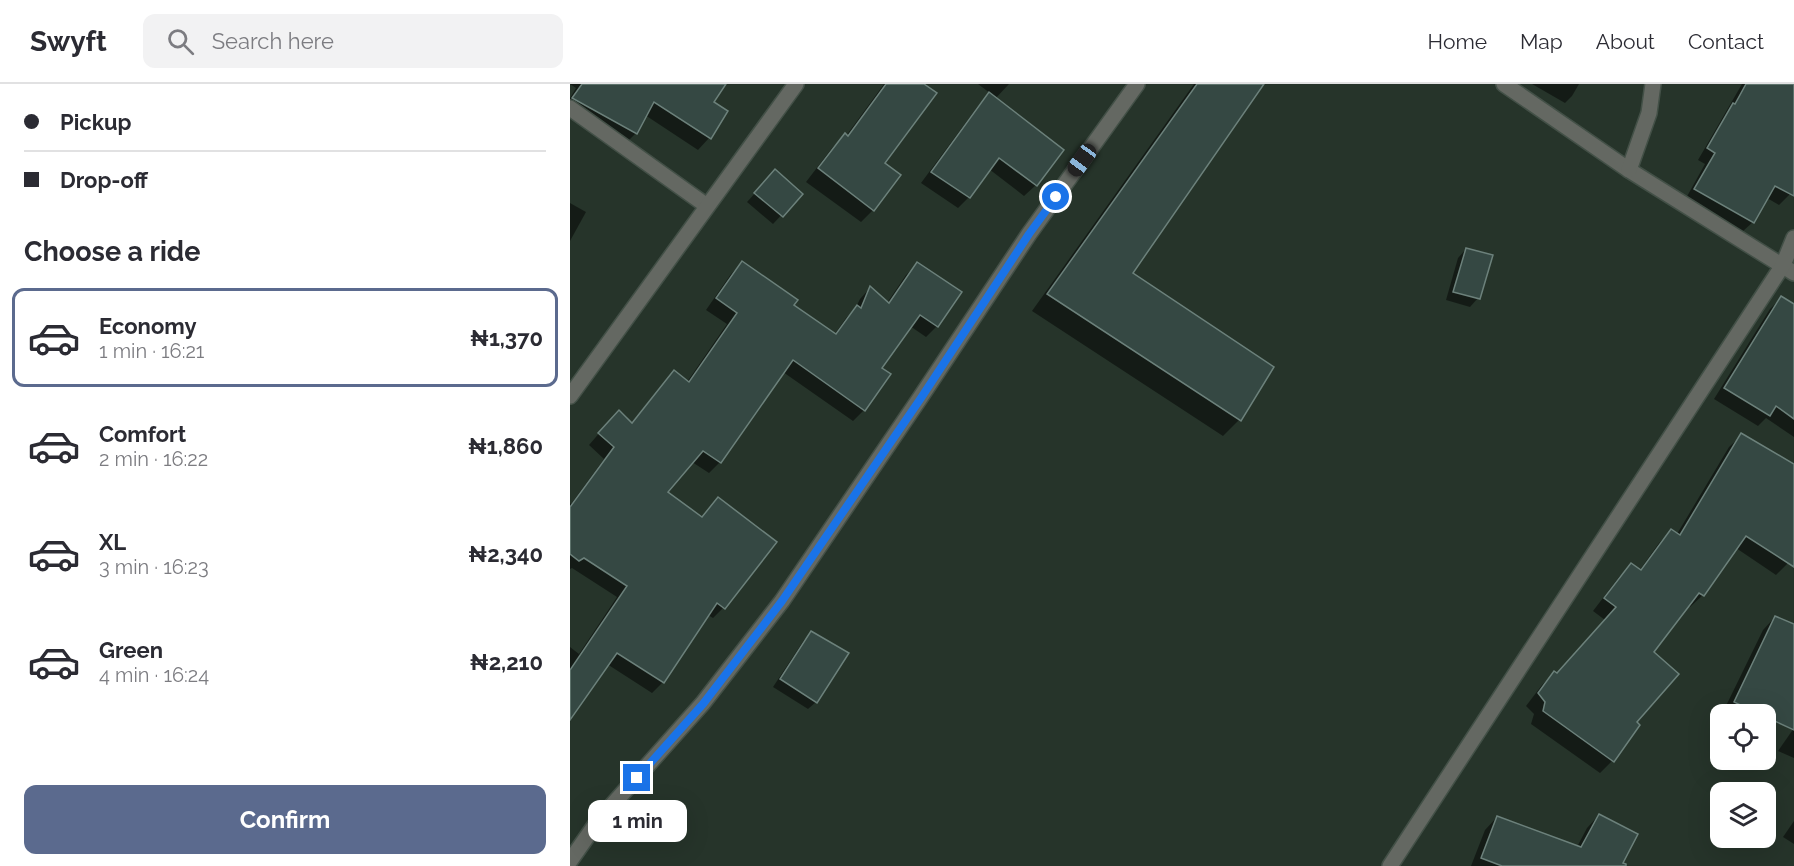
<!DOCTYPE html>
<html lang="en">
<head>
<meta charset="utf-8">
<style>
	body { margin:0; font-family:Raleway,sans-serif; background:#f2f2f3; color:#2b2b33; height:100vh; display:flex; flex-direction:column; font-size:22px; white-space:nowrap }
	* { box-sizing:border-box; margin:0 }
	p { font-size:20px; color:#7c7c81 }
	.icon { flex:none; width:33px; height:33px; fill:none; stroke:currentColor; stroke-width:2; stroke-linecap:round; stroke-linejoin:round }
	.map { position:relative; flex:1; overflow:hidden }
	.details { display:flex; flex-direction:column; background:#fff; width:570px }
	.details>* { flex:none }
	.guide { display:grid; align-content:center; height:132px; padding:0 24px; background:#fff }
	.controls { position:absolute; left:1140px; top:620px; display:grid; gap:12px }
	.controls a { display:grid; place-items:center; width:66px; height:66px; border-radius:12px; background:#fff; box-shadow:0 6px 24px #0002; font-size:30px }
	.end { position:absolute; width:27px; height:27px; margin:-14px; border:8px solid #1a73e8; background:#fff; box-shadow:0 0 0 3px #fff }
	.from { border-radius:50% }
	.bubble { position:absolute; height:42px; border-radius:12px; background:#fff; box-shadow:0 6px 24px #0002; font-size:20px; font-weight:700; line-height:42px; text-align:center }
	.car { position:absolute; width:18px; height:36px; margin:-18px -9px; border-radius:8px; box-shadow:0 0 4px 2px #0007; background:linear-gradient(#222 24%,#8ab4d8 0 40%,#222 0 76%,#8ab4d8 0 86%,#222 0) }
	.guide b { display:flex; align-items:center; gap:21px; height:57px; font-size:22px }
	.guide b+b { border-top:2px solid #e1e1e2 }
	.guide i { width:15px; height:15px; background:#2b2b33 }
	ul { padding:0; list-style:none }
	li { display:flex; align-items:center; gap:18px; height:99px; margin:0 12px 9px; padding:0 12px; border:3px solid transparent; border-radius:12px }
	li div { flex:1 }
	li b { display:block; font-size:22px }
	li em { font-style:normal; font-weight:700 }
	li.on { border-color:#5b6a8e }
	li>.icon { width:54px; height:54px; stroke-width:1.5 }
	h2 { padding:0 24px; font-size:27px; line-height:72px }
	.action { display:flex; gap:12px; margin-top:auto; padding:12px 24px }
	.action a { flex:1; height:69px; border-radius:12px; background:#5b6a8e; color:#fff; font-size:24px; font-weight:700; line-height:69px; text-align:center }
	header { display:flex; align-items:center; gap:36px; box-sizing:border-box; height:84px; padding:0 30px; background:#fff; border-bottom:2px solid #e1e1e2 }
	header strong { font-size:28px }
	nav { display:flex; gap:33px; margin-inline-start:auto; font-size:21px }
	.search { width:420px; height:54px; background:#f2f2f3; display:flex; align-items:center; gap:15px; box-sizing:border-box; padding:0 21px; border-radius:12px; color:#7c7c81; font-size:22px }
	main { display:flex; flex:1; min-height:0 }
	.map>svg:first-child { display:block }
</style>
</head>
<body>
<header>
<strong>Swyft</strong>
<div class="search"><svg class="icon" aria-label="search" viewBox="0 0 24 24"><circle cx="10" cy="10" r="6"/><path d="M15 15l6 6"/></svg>Search here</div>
<nav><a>Home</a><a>Map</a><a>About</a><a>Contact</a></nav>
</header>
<main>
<section class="details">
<div class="guide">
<b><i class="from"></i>Pickup</b>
<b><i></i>Drop-off</b>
</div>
<h2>Choose a ride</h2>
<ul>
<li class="on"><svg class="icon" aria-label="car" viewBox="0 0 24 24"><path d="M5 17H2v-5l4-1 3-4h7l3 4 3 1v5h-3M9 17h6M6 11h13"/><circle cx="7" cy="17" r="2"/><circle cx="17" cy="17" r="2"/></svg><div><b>Economy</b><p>1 min · 16:21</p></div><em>₦1,370</em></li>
<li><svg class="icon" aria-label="car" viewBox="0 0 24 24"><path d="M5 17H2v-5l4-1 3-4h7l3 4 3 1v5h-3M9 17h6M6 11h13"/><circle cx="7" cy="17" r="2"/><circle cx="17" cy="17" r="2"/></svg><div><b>Comfort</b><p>2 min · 16:22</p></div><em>₦1,860</em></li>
<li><svg class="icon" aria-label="car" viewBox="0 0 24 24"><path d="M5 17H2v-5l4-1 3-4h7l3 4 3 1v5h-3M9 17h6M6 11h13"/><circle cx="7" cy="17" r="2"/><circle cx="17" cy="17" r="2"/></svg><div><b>XL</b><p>3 min · 16:23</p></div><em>₦2,340</em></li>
<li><svg class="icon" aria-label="car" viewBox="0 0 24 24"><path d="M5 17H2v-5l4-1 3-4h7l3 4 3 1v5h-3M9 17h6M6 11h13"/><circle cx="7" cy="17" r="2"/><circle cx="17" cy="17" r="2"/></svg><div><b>Green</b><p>4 min · 16:24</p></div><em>₦2,210</em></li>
</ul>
<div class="action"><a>Confirm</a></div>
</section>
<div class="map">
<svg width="1224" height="782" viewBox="0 0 1224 782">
	<rect width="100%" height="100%" fill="#26342a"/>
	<g fill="#0007">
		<path d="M0 0H147L142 19 139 54 128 66 75 31 66 49 54 61 0 31V14L6 4Z"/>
		<path d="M314 0H352L313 80 303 126 291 138 236 98 262 64 275 51 276 52Z"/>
		<path d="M408 0H439L425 15 466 101 454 112 419 85 399 113 388 124 351 99 408 22 420 9Z"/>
		<path d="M624 0H692L561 190 702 283 669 336 653 352 462 227Z"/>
		<path d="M962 0H1009L1002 12 995 19Z"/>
		<path d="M1172 0H1224V104L1220 110 1209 121 1197 114 1183 138 1172 148 1115 116 1135 80 1128 76Z"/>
		<path d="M197 96 231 110 203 140 177 118Z"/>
		<path d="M0 119 16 128 0 157Z"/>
		<path d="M896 165 908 214 900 223 876 216 888 174Z"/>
		<path d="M172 179 222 221 264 251 276 234 285 225 290 215 300 204 317 219 336 191 347 180 367 242 356 253 340 242 310 284 294 326 283 337 213 288 150 378 139 389 122 378 96 408 131 434 148 415 153 524 143 534 138 531 93 598 82 609 37 580 0 634V563L9 570 47 513 2 484 0 485V419L1 420 34 375 19 361 38 339H61L94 299 117 298 157 240 136 226 161 190Z"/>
		<path d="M1211 214 1224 222V353L1196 334 1188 342 1144 315 1200 225Z"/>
		<path d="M1172 351 1224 382V470L1218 479 1206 491 1166 464 1133 511 1120 523 1118 521 1082 568 1064 639 1068 641 1042 677 1030 689 961 640 964 630 956 622 972 601 984 589 986 591 1035 536 1023 527 1049 493 1061 481 1069 487 1089 459 1101 447 1107 450 1159 363Z"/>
		<path d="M1205 533 1224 542V598L1205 637 1196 647V630H1152L1193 546Z"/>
		<path d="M241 549 246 618 238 625 203 603 234 556Z"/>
		<path d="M1224 644V674L1208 667Z"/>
		<path d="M1029 731 1049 782H901L915 746 927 733 1007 763 1017 744Z"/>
		<path d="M1224 737V760L1213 753Z"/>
	</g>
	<g fill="#354843" stroke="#6c817b" stroke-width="1.5">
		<path d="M12 0H156L144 18 158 27 141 55 84 18 67 50 2 14Z"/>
		<path d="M316 0H354L367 9 315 79 331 91 304 127 248 84 275 49 278 52Z"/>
		<path d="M627 0H694L563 189 704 283 671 337 477 210Z"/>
		<path d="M1176 0H1224V112L1205 102 1184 139 1124 105 1145 69 1137 64 1163 19 1165 20Z"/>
		<path d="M419 8 494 66 467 102 429 74 400 114 361 88Z"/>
		<path d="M205 85 233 110 213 133 184 109Z"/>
		<path d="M896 164 923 171 910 215 883 208Z"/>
		<path d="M172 177 228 216 224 221 266 250 287 221 291 224 300 202 319 219 347 178 392 208 368 243 350 231 312 284 321 290 295 327 223 276 151 379 133 367 98 408 132 433 148 413 207 458 155 525 147 519 94 599 47 569 0 636V586L57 502 14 474 9 477 0 470V423L44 363 28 349 49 326 62 339 104 286 119 298 167 229 146 214Z"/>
		<path d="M1211 212 1224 220V335L1206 322 1200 332 1154 304Z"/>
		<path d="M1171 349 1224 380V483L1176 452 1134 512 1129 509 1084 568 1109 590 1067 638 1070 641 1044 678 973 627 975 618 968 609 984 587 987 589 1046 523 1034 514 1061 479 1071 486 1101 445 1110 451Z"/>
		<path d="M1205 532 1224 540V646L1196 633V630H1189L1164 618Z"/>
		<path d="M241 547 279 569 247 619 210 595Z"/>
		<path d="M1029 730 1068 750 1053 779 1056 780V782H932L911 774 927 732 1011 763Z"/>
	</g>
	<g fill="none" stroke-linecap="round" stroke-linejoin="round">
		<defs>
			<g id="minor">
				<path d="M934 0 1059 86 1224 189"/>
				<path d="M0 24 137 122"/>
				<path d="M1059 86 1079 29 1083 0"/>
				<path d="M0 312 226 0"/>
				<path d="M0 777 28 737 133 619 212 517 350 314 459 150 567 0"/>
				<path d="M820 782 1213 181 1224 154"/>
			</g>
		</defs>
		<use href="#minor" stroke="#435047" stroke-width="18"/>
		<use href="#minor" stroke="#646862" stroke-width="15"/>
	</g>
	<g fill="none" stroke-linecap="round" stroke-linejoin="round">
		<path stroke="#1a73e8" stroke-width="8" d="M67 694 133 620 212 517 351 314 459 150 486 113"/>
	</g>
</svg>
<div class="controls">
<a><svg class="icon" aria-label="locate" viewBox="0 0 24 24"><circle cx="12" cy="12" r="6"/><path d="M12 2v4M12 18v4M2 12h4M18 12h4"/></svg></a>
<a><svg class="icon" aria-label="layers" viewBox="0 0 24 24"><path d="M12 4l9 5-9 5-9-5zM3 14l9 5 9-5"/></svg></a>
</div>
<i class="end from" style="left:486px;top:113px"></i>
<i class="end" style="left:67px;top:694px"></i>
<div class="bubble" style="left:18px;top:716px;width:99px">1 min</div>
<i class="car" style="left:512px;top:76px;rotate:216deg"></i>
</div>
</main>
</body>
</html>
